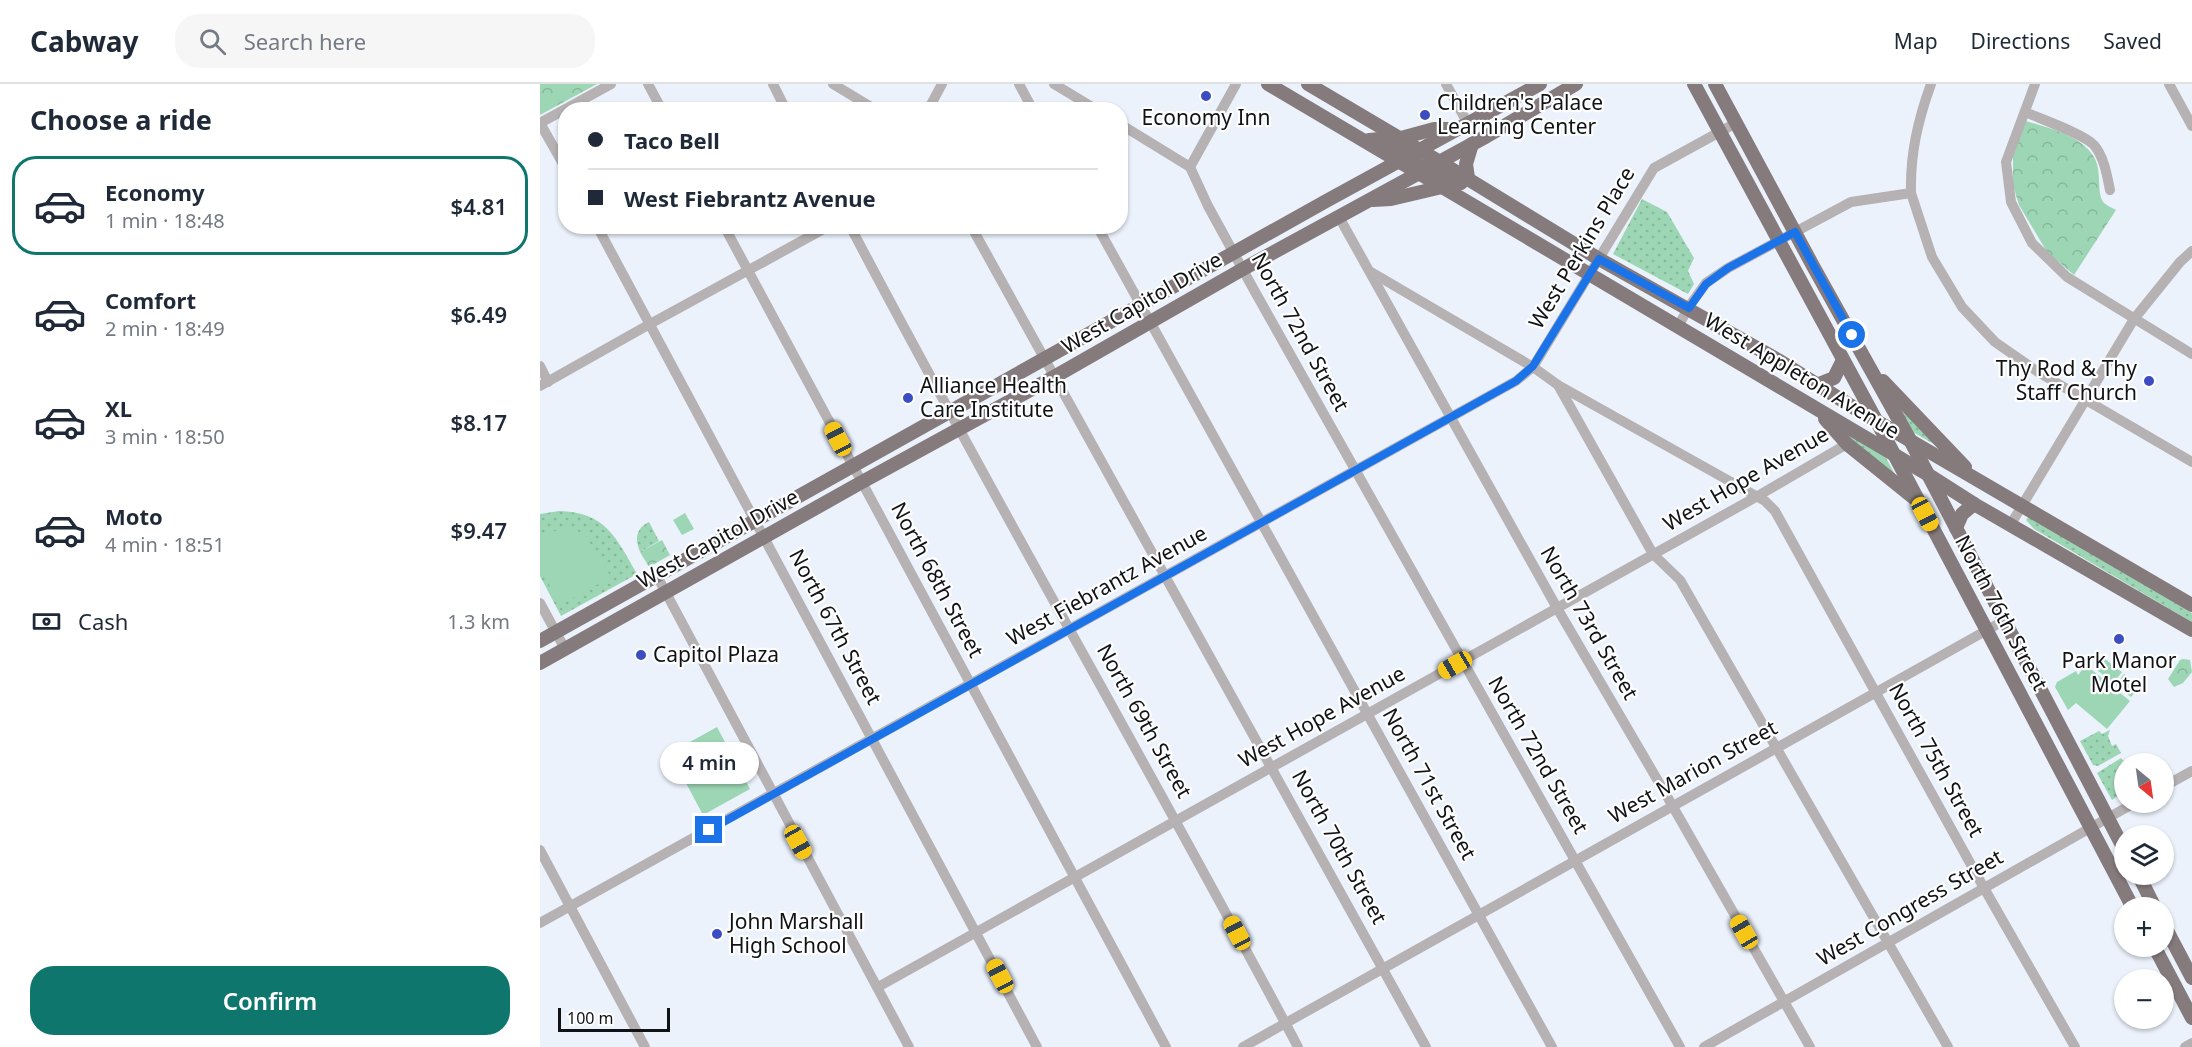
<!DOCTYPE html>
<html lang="en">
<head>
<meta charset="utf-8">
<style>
	body { margin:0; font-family:"Noto Sans",sans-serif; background:#f6f6f7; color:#1f2937; height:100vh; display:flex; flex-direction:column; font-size:22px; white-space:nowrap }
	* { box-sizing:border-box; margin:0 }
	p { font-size:20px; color:#747a83 }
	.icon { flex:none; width:33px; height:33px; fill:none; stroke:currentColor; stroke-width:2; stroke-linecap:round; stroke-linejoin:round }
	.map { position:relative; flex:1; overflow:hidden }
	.details { display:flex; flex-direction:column; background:#fff; width:540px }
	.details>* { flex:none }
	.top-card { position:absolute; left:18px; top:18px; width:570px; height:132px; border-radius:24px; box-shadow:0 2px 4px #0004; display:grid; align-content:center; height:132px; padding:0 30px; background:#fff }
	.needle { width:39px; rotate:151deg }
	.controls { position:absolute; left:1574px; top:669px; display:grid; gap:12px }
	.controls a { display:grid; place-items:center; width:60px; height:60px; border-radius:50%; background:#fff; box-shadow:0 2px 4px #0004; font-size:30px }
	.scale { position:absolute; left:18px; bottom:15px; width:112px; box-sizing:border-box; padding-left:6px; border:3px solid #101215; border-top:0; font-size:16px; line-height:21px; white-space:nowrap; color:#101215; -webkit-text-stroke:4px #fefefe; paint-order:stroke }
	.end { position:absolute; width:27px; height:27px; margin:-14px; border:8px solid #1a73e8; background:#fff; box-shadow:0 0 0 3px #fff }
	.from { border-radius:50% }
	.bubble { position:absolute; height:42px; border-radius:21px; background:#fff; box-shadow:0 2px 4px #0004; font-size:20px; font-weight:600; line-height:42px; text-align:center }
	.car { position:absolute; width:18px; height:36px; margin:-18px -9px; border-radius:8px; box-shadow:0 0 4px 2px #0007; background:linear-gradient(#f5c518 24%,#345 0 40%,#f5c518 0 76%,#345 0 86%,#f5c518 0) }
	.top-card b { display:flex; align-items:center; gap:21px; height:57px; font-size:22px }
	.top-card b+b { border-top:2px solid #e0e1e3 }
	.top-card i { width:15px; height:15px; background:#1f2937 }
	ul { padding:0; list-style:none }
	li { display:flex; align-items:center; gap:18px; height:99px; margin:0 12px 9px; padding:0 18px; border:3px solid transparent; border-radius:24px }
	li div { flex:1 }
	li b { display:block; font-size:22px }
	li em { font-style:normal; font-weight:600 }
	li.current { border-color:#0f766e }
	li>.icon { width:54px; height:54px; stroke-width:1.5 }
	h2 { padding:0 30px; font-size:27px; line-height:72px }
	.pay { display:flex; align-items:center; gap:15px; height:66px; padding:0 30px; font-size:22px }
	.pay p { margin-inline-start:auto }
	.action { display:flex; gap:12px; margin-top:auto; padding:12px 30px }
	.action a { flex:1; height:69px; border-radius:24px; background:#0f766e; color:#fff; font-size:24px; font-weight:600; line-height:69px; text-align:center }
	header { display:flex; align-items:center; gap:36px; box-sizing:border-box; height:84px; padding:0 30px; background:#fff; border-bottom:2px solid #e0e1e3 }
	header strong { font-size:28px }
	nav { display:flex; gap:33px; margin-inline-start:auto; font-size:21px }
	.search { width:420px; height:54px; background:#f6f6f7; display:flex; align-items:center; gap:15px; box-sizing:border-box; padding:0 21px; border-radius:24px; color:#747a83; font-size:22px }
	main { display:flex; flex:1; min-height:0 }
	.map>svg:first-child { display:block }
</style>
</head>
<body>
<header>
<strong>Cabway</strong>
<div class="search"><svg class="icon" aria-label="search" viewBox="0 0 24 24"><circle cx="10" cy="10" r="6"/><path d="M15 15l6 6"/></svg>Search here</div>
<nav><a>Map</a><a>Directions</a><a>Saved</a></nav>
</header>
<main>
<section class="details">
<h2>Choose a ride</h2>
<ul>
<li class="current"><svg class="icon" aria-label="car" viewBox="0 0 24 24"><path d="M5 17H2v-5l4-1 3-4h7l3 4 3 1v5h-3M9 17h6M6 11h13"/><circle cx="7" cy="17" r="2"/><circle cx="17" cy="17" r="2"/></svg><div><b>Economy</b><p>1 min · 18:48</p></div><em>$4.81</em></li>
<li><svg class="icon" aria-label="car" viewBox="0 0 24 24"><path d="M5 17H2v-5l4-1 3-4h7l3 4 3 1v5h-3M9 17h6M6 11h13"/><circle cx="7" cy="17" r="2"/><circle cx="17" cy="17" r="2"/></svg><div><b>Comfort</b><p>2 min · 18:49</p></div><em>$6.49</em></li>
<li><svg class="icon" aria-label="car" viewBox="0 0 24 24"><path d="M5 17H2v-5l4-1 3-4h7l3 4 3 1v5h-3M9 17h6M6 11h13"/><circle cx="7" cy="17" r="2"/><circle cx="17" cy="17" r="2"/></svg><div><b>XL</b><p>3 min · 18:50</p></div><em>$8.17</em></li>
<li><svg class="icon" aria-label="car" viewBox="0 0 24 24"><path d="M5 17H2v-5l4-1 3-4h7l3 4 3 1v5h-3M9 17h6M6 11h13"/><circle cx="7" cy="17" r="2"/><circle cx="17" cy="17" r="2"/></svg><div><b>Moto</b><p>4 min · 18:51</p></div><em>$9.47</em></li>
</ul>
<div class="pay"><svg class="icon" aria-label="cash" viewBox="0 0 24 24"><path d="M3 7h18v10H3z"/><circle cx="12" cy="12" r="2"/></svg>Cash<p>1.3 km</p></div>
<div class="action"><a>Confirm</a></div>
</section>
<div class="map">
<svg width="1652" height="963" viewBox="0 0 1652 963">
	<defs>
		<pattern id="grass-dots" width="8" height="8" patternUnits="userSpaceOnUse" patternTransform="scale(1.5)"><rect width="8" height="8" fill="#9dd6b5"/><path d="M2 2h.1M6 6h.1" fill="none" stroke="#86b79b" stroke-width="1.8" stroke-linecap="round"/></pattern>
		<pattern id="park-crowns" width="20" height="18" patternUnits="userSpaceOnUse" patternTransform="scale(1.5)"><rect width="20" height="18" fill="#9dd6b5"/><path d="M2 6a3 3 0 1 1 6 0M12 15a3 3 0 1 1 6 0" fill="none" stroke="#86b79b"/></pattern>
	</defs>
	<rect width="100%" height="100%" fill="#ebf2fc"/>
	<g fill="url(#grass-dots)">
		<path d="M1102 115 1127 128 1154 174 1148 187 1154 200 1148 210 1073 170Z"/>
		<path d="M1352 312 1406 367 1371 347Z"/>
		<path d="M1300 345 1345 372 1358 396Z"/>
		<path d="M19 427C65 428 76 453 97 490L21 532 0 492V430Z"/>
		<path d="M1489 432 1652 529V538L1494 445 1486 436Z"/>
		<path d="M109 438 119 457 100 468C95 455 95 445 109 438Z"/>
		<path d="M1570 646 1568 652 1572 662 1576 660 1581 669 1558 682 1553 681 1540 657 1559 647 1562 650Z"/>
		<path d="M1581 674 1586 679 1584 680V708L1572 716 1557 689Z"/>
	</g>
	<g fill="url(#park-crowns)">
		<path d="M0 0H57L0 31Z"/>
		<path d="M1486 37C1508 44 1537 50 1552 70 1564 86 1555 108 1564 119 1567 122 1573 124 1576 126L1534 191 1507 168 1479 121 1473 101V70Z"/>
		<path d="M122 456 130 471 109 483 100 468Z"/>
		<path d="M1643 575 1650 576 1652 588 1643 599 1634 603 1628 595 1640 576Z"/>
	</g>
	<g fill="#9dd6b5">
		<path d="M145 429 154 445 142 451 133 436Z"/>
		<path d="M24 444 44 449 71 493 24 519 18 517 0 484V452Z"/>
		<path d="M1565 575 1582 588 1573 599 1557 586Z"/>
		<path d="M1546 581 1590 617 1567 645 1536 619 1528 626 1515 603 1517 598 1536 587 1538 591Z"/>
		<path d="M1584 590 1600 603 1591 613 1576 601Z"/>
		<path d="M177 643 210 705 163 731 130 669Z"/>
	</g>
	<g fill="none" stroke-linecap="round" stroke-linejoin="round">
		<g stroke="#b6b1b2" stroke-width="10">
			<path d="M108 0 122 26"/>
			<path d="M233 0 246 26"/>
			<path d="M293 0 336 26"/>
			<path d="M479 0 493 26"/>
			<path d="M514 0 557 26"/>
			<path d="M906 0 928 40"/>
			<path d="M1495 0 1466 78 1471 118 1492 159 1527 193 1652 270"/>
			<path d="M1629 0 1652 42"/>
			<path d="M388 26 402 0"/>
			<path d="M1485 28C1501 35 1544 50 1554 61 1564 73 1567 91 1570 106"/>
			<path d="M0 39 71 0"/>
			<path d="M0 39 26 85"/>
			<path d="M580 40 650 83"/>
			<path d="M650 83 668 122 714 206 1140 963"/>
			<path d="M650 83 696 0"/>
			<path d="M1371 109 1392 173 1422 223 1455 258 1498 288 1652 378"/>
			<path d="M799 133 1017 524 1128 714 1270 963"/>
			<path d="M57 142 497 963"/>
			<path d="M184 142 626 963"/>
			<path d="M310 142C455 418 612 688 758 963"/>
			<path d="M431 142 886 963"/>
			<path d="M557 142 1012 963"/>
			<path d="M831 188 993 283 1018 301 1225 417 1235 427 1444 804 1535 963"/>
			<path d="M1138 243 1148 224 1166 199 1188 184 1311 118 1371 109C1370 70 1378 36 1391 0"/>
			<path d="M0 282 8 298"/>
			<path d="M1018 301 1113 470 1140 496 1408 963"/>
			<path d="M0 302 110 240 289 142"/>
			<path d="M1471 440 1594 235 1640 178 1652 167"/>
			<path d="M117 492 369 963"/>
			<path d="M0 519 25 565"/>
			<path d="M1623 703 1652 687"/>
			<path d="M0 766 105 963"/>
			<path d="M0 839 976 297 993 283 1114 84 1196 39"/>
			<path d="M338 903 1216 413 1307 360"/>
			<path d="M703 963 1465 536"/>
			<path d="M1164 963 1596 718"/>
			<path d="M1645 963 1652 959"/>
		</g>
		<g stroke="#857b7d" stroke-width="14">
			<path d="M728 0 1387 390 1434 420 1652 546"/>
			<path d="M768 0 900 78 1059 175 1238 276 1316 325 1652 521"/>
			<path d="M1154 0 1336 336 1593 824"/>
			<path d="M1175 0 1273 182 1370 356 1584 765"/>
			<path d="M861 54 894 45H917"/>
			<path d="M829 56 840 55 875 72"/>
			<path d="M881 82 921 99"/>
			<path d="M928 94 926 80 932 60"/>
			<path d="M833 116 851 115 902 103"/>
			<path d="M1343 297 1425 383"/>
			<path d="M1279 300 1294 294 1303 276"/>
			<path d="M1285 335 1307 360 1374 414"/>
			<path d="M1416 444 1422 430 1434 420"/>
			<path d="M0 557 788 116 1000 0"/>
			<path d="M0 579 322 398 514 293 703 185 947 52 1036 0"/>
			<path d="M1598 790 1615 824"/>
			<path d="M1623 839 1652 894"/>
			<path d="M1614 862 1652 934"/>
		</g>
	</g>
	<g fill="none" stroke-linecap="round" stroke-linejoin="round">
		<path stroke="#1a73e8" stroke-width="8" d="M169 746 976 297 993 282 1059 175 1149 224 1166 200 1188 184 1255 148 1312 251"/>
	</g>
	<g fill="#3b4dc0" stroke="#fefefe" stroke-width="2">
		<circle cx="666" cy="12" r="6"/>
		<circle cx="885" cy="31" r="6"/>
		<circle cx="1609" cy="297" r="6"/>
		<circle cx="368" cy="314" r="6"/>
		<circle cx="1579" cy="555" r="6"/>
		<circle cx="101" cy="571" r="6"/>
		<circle cx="177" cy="850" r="6"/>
	</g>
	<g text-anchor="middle" stroke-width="4.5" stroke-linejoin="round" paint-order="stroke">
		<g font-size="21" fill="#101215" stroke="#fefefe" text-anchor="start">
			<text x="897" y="26">Children's Palace<tspan x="897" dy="24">Learning Center</tspan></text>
			<text x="666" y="41" text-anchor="middle">Economy Inn</text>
			<text x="1597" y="292" text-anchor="end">Thy Rod &amp; Thy<tspan x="1597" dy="24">Staff Church</tspan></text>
			<text x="380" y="309">Alliance Health<tspan x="380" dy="24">Care Institute</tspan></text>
			<text x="113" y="578">Capitol Plaza</text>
			<text x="1579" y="584" text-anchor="middle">Park Manor<tspan x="1579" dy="24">Motel</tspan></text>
			<text x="189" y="845">John Marshall<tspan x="189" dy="24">High School</tspan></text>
		</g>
		<g font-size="21" fill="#101215" stroke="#fefefe">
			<text transform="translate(1042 164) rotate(-59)" y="7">West Perkins Place</text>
			<text transform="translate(602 219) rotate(-30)" y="7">West Capitol Drive</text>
			<text transform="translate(760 248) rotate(61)" y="7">North 72nd Street</text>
			<text transform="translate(1262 292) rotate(31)" y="7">West Appleton Avenue</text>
			<text transform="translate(1206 395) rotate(-30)" y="7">West Hope Avenue</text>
			<text transform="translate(178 455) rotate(-29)" y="7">West Capitol Drive</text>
			<text transform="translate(397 496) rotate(62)" y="7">North 68th Street</text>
			<text transform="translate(567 502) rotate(-29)" y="7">West Fiebrantz Avenue</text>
			<text transform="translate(1461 529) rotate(62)" y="7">North 76th Street</text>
			<text transform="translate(1049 539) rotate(60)" y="7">North 73rd Street</text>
			<text transform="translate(295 543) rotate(62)" y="7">North 67th Street</text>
			<text transform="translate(782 633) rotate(-29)" y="7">West Hope Avenue</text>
			<text transform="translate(604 637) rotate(61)" y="7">North 69th Street</text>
			<text transform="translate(998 671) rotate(60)" y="7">North 72nd Street</text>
			<text transform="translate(1396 676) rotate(61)" y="7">North 75th Street</text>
			<text transform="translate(1153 688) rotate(-29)" y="7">West Marion Street</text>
			<text transform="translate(889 700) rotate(61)" y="7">North 71st Street</text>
			<text transform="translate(799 763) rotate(61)" y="7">North 70th Street</text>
			<text transform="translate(1370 824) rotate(-30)" y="7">West Congress Street</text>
		</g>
	</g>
</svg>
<div class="controls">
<a><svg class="needle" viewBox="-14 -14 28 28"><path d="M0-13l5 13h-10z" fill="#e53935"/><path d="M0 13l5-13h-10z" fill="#747a83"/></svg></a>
<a><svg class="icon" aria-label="layers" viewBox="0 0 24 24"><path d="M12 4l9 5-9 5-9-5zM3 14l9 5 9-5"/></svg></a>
<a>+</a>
<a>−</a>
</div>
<div class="scale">100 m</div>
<i class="end from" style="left:1312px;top:251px"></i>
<i class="end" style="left:169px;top:746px"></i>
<div class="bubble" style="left:120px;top:658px;width:99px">4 min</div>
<i class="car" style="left:298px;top:355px;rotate:332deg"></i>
<i class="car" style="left:1385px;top:430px;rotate:152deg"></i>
<i class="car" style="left:915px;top:581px;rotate:240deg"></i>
<i class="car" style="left:258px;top:758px;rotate:151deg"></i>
<i class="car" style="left:1204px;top:848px;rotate:330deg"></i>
<i class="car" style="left:697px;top:849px;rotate:332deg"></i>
<i class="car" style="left:460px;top:892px;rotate:332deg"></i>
<div class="top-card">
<b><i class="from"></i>Taco Bell</b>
<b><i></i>West Fiebrantz Avenue</b>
</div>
</div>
</main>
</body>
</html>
